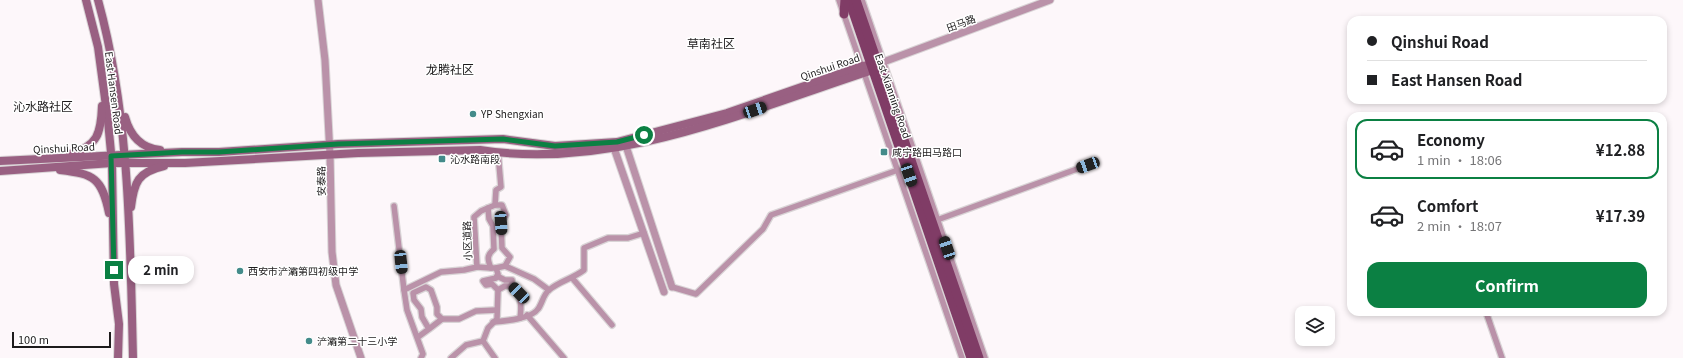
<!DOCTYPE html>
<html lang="en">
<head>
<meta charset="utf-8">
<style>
	body { margin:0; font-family:Georgia,"Noto Sans SC",serif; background:#f6f6f6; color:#202124; height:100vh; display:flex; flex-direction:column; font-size:15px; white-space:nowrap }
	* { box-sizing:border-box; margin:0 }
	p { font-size:13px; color:#757577 }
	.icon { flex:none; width:22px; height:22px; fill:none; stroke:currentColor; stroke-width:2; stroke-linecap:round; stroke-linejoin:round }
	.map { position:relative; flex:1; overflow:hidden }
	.side { position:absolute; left:1347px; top:112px; width:320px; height:204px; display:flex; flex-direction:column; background:#fff; border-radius:12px; box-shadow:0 2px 6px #0003 }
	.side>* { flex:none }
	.top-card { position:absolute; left:1347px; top:16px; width:320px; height:88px; border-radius:12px; box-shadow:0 2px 6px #0003; display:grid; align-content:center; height:88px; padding:0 20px; background:#fff }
	.buttons { position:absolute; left:1295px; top:306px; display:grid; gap:8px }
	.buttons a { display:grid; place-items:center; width:40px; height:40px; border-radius:8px; background:#fff; box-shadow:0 2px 6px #0003; font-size:20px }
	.scale { position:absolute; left:12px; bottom:10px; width:99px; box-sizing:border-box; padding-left:4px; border:2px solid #1d1b1c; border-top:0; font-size:11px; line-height:14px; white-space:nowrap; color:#1d1b1c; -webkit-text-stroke:3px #fff; paint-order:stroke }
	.end { position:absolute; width:18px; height:18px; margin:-9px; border:5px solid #0b8043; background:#fff; box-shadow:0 0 0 2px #fff }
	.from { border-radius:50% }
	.bubble { position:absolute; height:28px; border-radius:12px; background:#fff; box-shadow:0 2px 6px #0003; font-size:13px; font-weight:700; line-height:28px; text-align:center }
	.car { position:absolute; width:12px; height:24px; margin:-12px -6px; border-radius:5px; box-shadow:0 0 3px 1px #0007; background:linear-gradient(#222 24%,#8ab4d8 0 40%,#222 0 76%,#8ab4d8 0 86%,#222 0) }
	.top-card b { display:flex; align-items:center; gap:14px; height:38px; font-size:15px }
	.top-card b+b { border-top:1px solid #e0e0e0 }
	.top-card i { width:10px; height:10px; background:#202124 }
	ul { padding:7px 0 0; list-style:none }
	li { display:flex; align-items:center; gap:12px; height:60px; margin:0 8px 6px; padding:0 12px; border:2px solid transparent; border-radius:12px }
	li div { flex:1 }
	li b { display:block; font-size:15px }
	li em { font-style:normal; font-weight:700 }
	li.current { border-color:#0b8043 }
	li>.icon { width:36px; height:36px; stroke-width:1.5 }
	.cta { display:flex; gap:8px; margin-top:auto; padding:8px 20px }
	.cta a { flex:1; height:46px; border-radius:12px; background:#0b8043; color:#fff; font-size:16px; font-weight:700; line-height:46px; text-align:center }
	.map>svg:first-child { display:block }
</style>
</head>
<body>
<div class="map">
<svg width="1683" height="358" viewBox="0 0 1683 358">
	<rect width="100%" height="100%" fill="#fdf7fa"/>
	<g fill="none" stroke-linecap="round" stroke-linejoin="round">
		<defs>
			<g id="minor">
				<path d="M839 0 962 358"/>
				<path d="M862 0 985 358"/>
				<path d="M394 206 404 290"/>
				<path d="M937 220 1088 165"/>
				<path d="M505 266 534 279 549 290"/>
				<path d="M477 267 491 268C487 259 487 255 494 249L493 226 489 219 488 208"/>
				<path d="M491 268H496L505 266 510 257 502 248 501 223 506 215 502 205H495"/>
				<path d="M497 276 505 280H512V286H505L498 290"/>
				<path d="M573 279 612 325"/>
				<path d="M512 286C521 296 522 305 520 318"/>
				<path d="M672 287 696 294 763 229 771 215 898 170"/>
				<path d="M1486 312 1502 358"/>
				<path d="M527 315 564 358"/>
				<path d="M442 319H459L476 311 497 310"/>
				<path d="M493 322C505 321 531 319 538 309 542 304 543 295 549 290 560 281 572 279 584 270V248L608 238H628L644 233"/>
				<path d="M418 337 429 329 422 317 421 309 414 300 413 293 426 287 431 290 437 307V314L442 319 429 329"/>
				<path d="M483 341 495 358"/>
				<path d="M421 358 423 354 407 310 404 290 441 272 464 270 477 267 474 217 481 211 495 205 496 190 501 187 498 153"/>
				<path d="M451 358 466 345 483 341 488 328 497 319 498 290 492 284 486 285 483 281 496 278 498 274 496 268"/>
			</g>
			<g id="tertiary">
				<path d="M318 0 325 60 330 155 332 252 336 285 361 358"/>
				<path d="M878 64 1050 0"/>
				<path d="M626 146 672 287"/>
				<path d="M614 148 664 292"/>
			</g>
			<g id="secondary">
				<path d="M86 0 98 47 108 121 112 163 114 284 119 324 118 358"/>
				<path d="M98 0C130 116 130 238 133 358"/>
				<path d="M125 117C130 135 140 148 160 150"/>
				<path d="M70 154C98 146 101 133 102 106"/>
				<path d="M0 161 182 152H219L338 144 503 139 555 146 617 142 727 113 862 66 877 64"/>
				<path d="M60 170C94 174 102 178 109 213"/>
				<path d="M0 171 112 163H185L358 153 480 150C616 171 746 111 873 70L876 66"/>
				<path d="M131 207C134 182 138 172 164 166"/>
			</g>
			<g id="primary">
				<path d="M849 0 971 358"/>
				<path d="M856 0 979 358"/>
				<path d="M844 14 845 0"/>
			</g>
		</defs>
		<use href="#minor" stroke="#d9d4d6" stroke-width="8"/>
		<use href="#tertiary" stroke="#d9d4d6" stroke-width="9"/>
		<use href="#secondary" stroke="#d9d4d6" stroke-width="10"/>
		<use href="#primary" stroke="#d9d4d6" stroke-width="11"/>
		<use href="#minor" stroke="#ba92a9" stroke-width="5.5"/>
		<use href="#tertiary" stroke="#ba92a9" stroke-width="7"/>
		<use href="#secondary" stroke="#996082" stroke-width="8"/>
		<use href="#primary" stroke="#803c66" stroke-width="9"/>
	</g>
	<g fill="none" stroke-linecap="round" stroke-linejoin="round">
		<path stroke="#0b8043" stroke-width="5" d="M114 270 111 156 182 152H219L338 144 503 139 555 146 617 142 644 135"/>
	</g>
	<g fill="#438b8a" stroke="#fff" stroke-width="1.5">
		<circle cx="473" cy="114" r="4"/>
		<rect x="880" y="148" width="8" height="8" rx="2"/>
		<rect x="438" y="155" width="8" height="8" rx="2"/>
		<circle cx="240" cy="271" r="4"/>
		<circle cx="309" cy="341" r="4"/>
	</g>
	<g text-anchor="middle" stroke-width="3" stroke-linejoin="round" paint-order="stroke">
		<g font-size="10" fill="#1d1b1c" stroke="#fff">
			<text transform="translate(961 23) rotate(-20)" y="4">田马路</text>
			<text transform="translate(830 67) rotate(-19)" y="4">Qinshui Road</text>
			<text transform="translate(114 93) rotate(83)" y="4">East Hansen Road</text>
			<text transform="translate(893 96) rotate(71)" y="4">East Xianning Road</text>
			<text transform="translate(64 148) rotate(-3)" y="4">Qinshui Road</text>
			<text transform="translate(321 181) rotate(-91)" y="4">安泰路</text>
			<text transform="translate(467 241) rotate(-92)" y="4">小区道路</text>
		</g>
		<g font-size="10" fill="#1d1b1c" stroke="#fff" text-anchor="start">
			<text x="481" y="118">YP Shengxian</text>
			<text x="892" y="156">咸宁路田马路口</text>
			<text x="450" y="163">沁水路南段</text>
			<text x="248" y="275">西安市浐灞第四初级中学</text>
			<text x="317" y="345">浐灞第二十三小学</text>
		</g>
		<g font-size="12" fill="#1d1b1c" stroke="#fff">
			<text x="711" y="48">草南社区</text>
			<text x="450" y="74">龙腾社区</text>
			<text x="43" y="111">沁水路社区</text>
		</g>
	</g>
</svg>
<div class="buttons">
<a><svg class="icon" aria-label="layers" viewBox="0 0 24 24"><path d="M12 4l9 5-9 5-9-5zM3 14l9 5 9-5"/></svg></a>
</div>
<div class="scale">100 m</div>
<i class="end from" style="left:644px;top:135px"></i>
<i class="end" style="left:114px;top:270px"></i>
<div class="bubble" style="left:128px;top:256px;width:66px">2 min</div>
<i class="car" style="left:755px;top:110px;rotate:71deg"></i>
<i class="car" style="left:1088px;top:165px;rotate:250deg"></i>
<i class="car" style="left:909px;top:175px;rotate:161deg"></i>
<i class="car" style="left:501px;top:223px;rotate:176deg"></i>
<i class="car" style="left:947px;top:248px;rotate:341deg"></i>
<i class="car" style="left:401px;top:262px;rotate:174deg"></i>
<i class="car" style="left:519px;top:293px;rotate:315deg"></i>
<div class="top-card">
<b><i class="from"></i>Qinshui Road</b>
<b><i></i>East Hansen Road</b>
</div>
<section class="side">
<ul>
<li class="current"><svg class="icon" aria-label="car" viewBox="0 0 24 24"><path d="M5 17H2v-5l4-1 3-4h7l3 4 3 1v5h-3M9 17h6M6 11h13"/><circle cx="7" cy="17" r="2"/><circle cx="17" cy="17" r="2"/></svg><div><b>Economy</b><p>1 min · 18:06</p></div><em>¥12.88</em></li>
<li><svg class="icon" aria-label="car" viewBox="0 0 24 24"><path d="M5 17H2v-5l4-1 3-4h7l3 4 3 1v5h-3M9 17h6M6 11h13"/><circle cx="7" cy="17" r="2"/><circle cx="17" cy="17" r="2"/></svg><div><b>Comfort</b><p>2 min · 18:07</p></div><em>¥17.39</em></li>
</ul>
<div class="cta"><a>Confirm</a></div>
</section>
</div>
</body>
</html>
